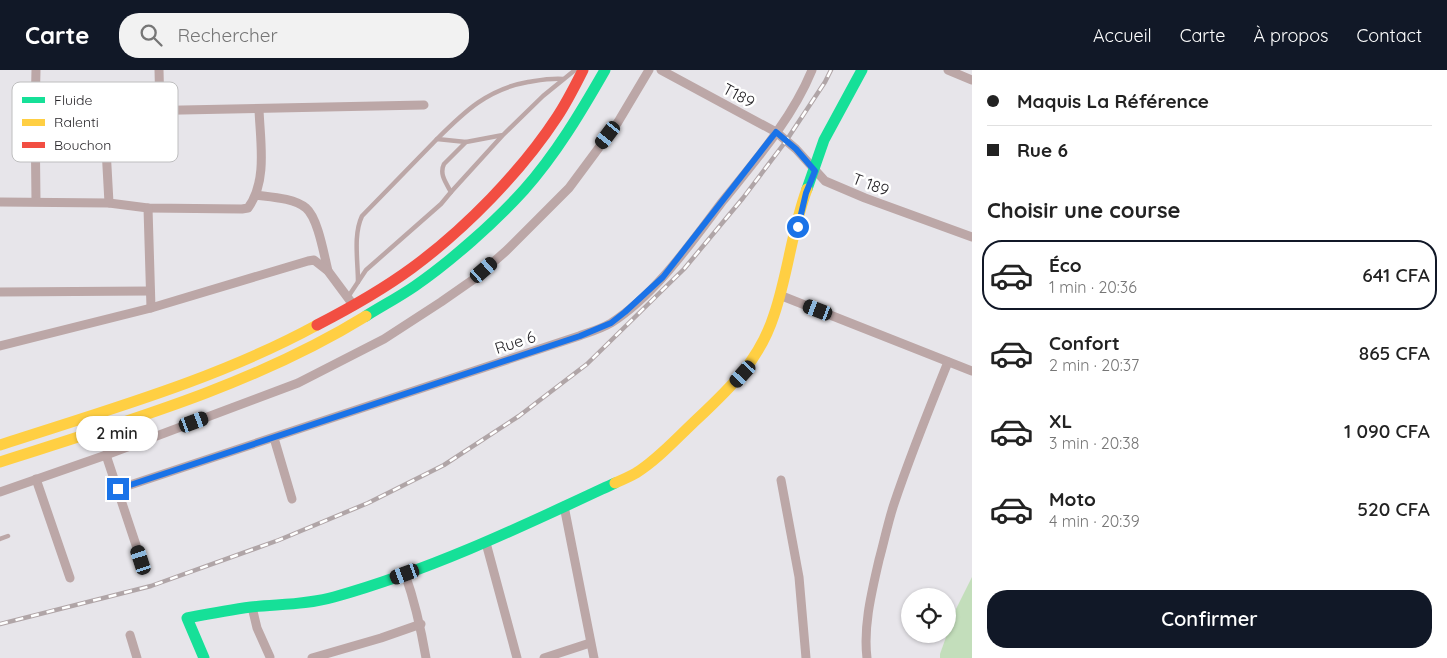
<!DOCTYPE html>
<html lang="fr">
<head>
<meta charset="utf-8">
<style>
	body { margin:0; font-family:Quicksand,sans-serif; background:#f2f2f2; color:#222; height:100vh; display:flex; flex-direction:column; font-size:19px; white-space:nowrap }
	* { box-sizing:border-box; margin:0 }
	p { font-size:16px; color:#767676 }
	.icon { flex:none; width:28px; height:28px; fill:none; stroke:currentColor; stroke-width:2; stroke-linecap:round; stroke-linejoin:round }
	.map { position:relative; flex:1; overflow:hidden }
	.panel { display:flex; flex-direction:column; background:#fff; width:475px }
	.panel>* { flex:none }
	.banner { display:grid; align-content:center; height:110px; padding:0 15px; background:#fff }
	.tools { position:absolute; left:901px; top:518px; display:grid; gap:10px }
	.tools a { display:grid; place-items:center; width:55px; height:55px; border-radius:50%; background:#fff; box-shadow:0 1px 4px #0004; font-size:25px }
	.end { position:absolute; width:22px; height:22px; margin:-11px; border:6px solid #1a73e8; background:#fff; box-shadow:0 0 0 2px #fff }
	.from { border-radius:50% }
	.bubble { position:absolute; height:35px; border-radius:18px; background:#fff; box-shadow:0 1px 4px #0004; font-size:16px; font-weight:600; line-height:35px; text-align:center }
	.car { position:absolute; width:15px; height:30px; margin:-15px -8px; border-radius:6px; box-shadow:0 0 4px 1px #0007; background:linear-gradient(#222 24%,#8ab4d8 0 40%,#222 0 76%,#8ab4d8 0 86%,#222 0) }
	.banner b { display:flex; align-items:center; gap:18px; height:48px; font-size:19px }
	.banner b+b { border-top:1px solid #e0e0e0 }
	.banner i { width:12px; height:12px; background:#222 }
	ul { padding:0; list-style:none }
	li { display:flex; align-items:center; gap:15px; height:70px; margin:0 10px 8px; padding:0 5px; border:2px solid transparent; border-radius:20px }
	li div { flex:1 }
	li b { display:block; font-size:19px }
	li em { font-style:normal; font-weight:600 }
	li.current { border-color:#111827 }
	li>.icon { width:45px; height:45px; stroke-width:1.5 }
	h2 { padding:0 15px; font-size:22px; line-height:60px }
	.primary-button { display:flex; gap:10px; margin-top:auto; padding:10px 15px }
	.primary-button a { flex:1; height:58px; border-radius:20px; background:#111827; color:#fff; font-size:20px; font-weight:600; line-height:58px; text-align:center }
	header { display:flex; align-items:center; gap:30px; box-sizing:border-box; height:70px; padding:0 25px; background:#111827; color:#fff }
	header strong { font-size:24px }
	nav { display:flex; gap:28px; margin-inline-start:auto; font-size:18px }
	.search { width:350px; height:45px; background:#f2f2f2; display:flex; align-items:center; gap:12px; box-sizing:border-box; padding:0 18px; border-radius:20px; color:#767676; font-size:19px }
	main { display:flex; flex:1; min-height:0 }
	.map>svg:first-child { display:block }
</style>
</head>
<body>
<header>
<strong>Carte</strong>
<div class="search"><svg class="icon" aria-label="search" viewBox="0 0 24 24"><circle cx="10" cy="10" r="6"/><path d="M15 15l6 6"/></svg>Rechercher</div>
<nav><a>Accueil</a><a>Carte</a><a>À propos</a><a>Contact</a></nav>
</header>
<main>
<div class="map">
<svg width="972" height="588" viewBox="0 0 972 588">
	<rect width="100%" height="100%" fill="#e7e5ea"/>
	<path fill="#c3debb" d="M972 507V588H940V584L956 539Z"/>
	<g fill="none" stroke-linecap="round" stroke-linejoin="round">
		<g stroke="#bca7a7" stroke-width="4.5">
			<path d="M437 69C465 41 488 19 528 12 541 10 551 8 563 9"/>
			<path d="M451 122 502 66"/>
			<path d="M358 212C358 191 353 165 362 146L437 69 466 72"/>
			<path d="M348 227 366 200 441 134 451 122C446 113 439 104 444 94L466 72 503 65 543 26 575 0"/>
			<path d="M0 469 8 466"/>
		</g>
		<g stroke="#bca7a7" stroke-width="9">
			<path d="M36 0 35 43 36 131"/>
			<path d="M159 0 160 40"/>
			<path d="M661 0 776 62 796 79 825 111 865 128 972 167"/>
			<path d="M948 0 972 10"/>
			<path d="M104 42 109 133"/>
			<path d="M35 43 424 35"/>
			<path d="M256 125C271 127 294 128 306 138 318 148 324 185 328 201"/>
			<path d="M0 132 109 133 148 138 242 139 248 138C268 111 260 70 259 39"/>
			<path d="M148 138 151 238"/>
			<path d="M0 222 150 221"/>
			<path d="M782 226 972 301"/>
			<path d="M0 276 151 238 308 191 314 190 328 201 354 236"/>
			<path d="M274 368 292 429"/>
			<path d="M106 385 141 490"/>
			<path d="M36 409 70 508"/>
			<path d="M781 410 799 507 806 588"/>
			<path d="M118 419 579 266C590 262 601 259 611 253 655 225 691 173 722 132 755 91 792 49 812 0"/>
			<path d="M0 422 106 385 298 313 384 269 441 232 474 209 506 181 569 118 618 52 649 0"/>
			<path d="M564 436 594 588"/>
			<path d="M486 473 517 588"/>
			<path d="M405 504C415 532 421 559 426 588"/>
			<path d="M252 537 257 558 270 587"/>
			<path d="M130 565 137 588"/>
			<path d="M312 588 381 568 421 554"/>
			<path d="M544 588 590 573"/>
			<path d="M867 588C863 556 872 521 879 490 884 472 888 452 894 434 910 386 929 339 948 292"/>
		</g>
		<g stroke="#16e098" stroke-width="11">
			<path d="M807 119 824 70 862 0"/>
			<path d="M366 246C382 236 399 227 415 216 451 191 494 153 524 120 556 84 581 42 605 0"/>
			<path d="M204 588 187 548C208 544 229 540 251 537 278 534 306 535 334 527 431 500 523 456 615 413"/>
		</g>
		<g stroke="#ffcf43" stroke-width="11">
			<path d="M0 375C107 340 218 309 317 255"/>
			<path d="M0 392C125 352 254 315 366 246"/>
			<path d="M615 413C622 410 629 407 636 403 657 390 675 370 693 353 728 320 759 292 774 245 788 204 792 159 807 119"/>
		</g>
		<path stroke="#f24e42" stroke-width="11" d="M317 255C350 238 382 220 412 198 465 159 521 102 557 47 567 32 575 16 583 0"/>
		<defs>
			<path id="rail" d="M0 554 151 516 279 470 368 433 444 395 519 346 587 294 684 199 743 128 786 71 825 12 831 0"/>
		</defs>
		<use href="#rail" stroke="#b0a5a7" stroke-width="4.5"/>
		<use href="#rail" stroke="#fff" stroke-width="2.5" stroke-dasharray="8" stroke-linecap="butt"/>
	</g>
	<g fill="none" stroke-linecap="round" stroke-linejoin="round">
		<path stroke="#1a73e8" stroke-width="6" d="M118 419 580 266 611 253 625 242 663 207 776 62 796 79 815 101 806 123 798 157"/>
	</g>
	<g text-anchor="middle" stroke-width="5" stroke-linejoin="round" paint-order="stroke">
		<g font-size="16" fill="#28262a" stroke="#fff">
			<text transform="translate(739 25) rotate(28)" y="6">T189</text>
			<text transform="translate(871 114) rotate(21)" y="6">T 189</text>
			<text transform="translate(515 272) rotate(-18)" y="6">Rue 6</text>
		</g>
	</g>
	<rect x="12" y="12" width="166" height="80" rx="8" fill="#fff" stroke="#bebebf" stroke-width="1"/>
	<rect x="22" y="27" width="23" height="6" fill="#16e098"/>
	<rect x="22" y="49" width="23" height="7" fill="#ffcf43"/>
	<rect x="22" y="72" width="23" height="6" fill="#f24e42"/>
	<g font-size="14" fill="#28262a">
		<text x="54" y="35">Fluide</text>
		<text x="54" y="57">Ralenti</text>
		<text x="54" y="80">Bouchon</text>
	</g>
</svg>
<div class="tools">
<a><svg class="icon" aria-label="locate" viewBox="0 0 24 24"><circle cx="12" cy="12" r="6"/><path d="M12 2v4M12 18v4M2 12h4M18 12h4"/></svg></a>
</div>
<i class="end from" style="left:798px;top:157px"></i>
<i class="end" style="left:118px;top:419px"></i>
<div class="bubble" style="left:76px;top:346px;width:82px">2 min</div>
<i class="car" style="left:608px;top:65px;rotate:217deg"></i>
<i class="car" style="left:484px;top:200px;rotate:49deg"></i>
<i class="car" style="left:818px;top:240px;rotate:291deg"></i>
<i class="car" style="left:743px;top:304px;rotate:222deg"></i>
<i class="car" style="left:194px;top:352px;rotate:70deg"></i>
<i class="car" style="left:141px;top:490px;rotate:342deg"></i>
<i class="car" style="left:405px;top:504px;rotate:250deg"></i>
</div>
<section class="panel">
<div class="banner">
<b><i class="from"></i>Maquis La Référence</b>
<b><i></i>Rue 6</b>
</div>
<h2>Choisir une course</h2>
<ul>
<li class="current"><svg class="icon" aria-label="car" viewBox="0 0 24 24"><path d="M5 17H2v-5l4-1 3-4h7l3 4 3 1v5h-3M9 17h6M6 11h13"/><circle cx="7" cy="17" r="2"/><circle cx="17" cy="17" r="2"/></svg><div><b>Éco</b><p>1 min · 20:36</p></div><em>641 CFA</em></li>
<li><svg class="icon" aria-label="car" viewBox="0 0 24 24"><path d="M5 17H2v-5l4-1 3-4h7l3 4 3 1v5h-3M9 17h6M6 11h13"/><circle cx="7" cy="17" r="2"/><circle cx="17" cy="17" r="2"/></svg><div><b>Confort</b><p>2 min · 20:37</p></div><em>865 CFA</em></li>
<li><svg class="icon" aria-label="car" viewBox="0 0 24 24"><path d="M5 17H2v-5l4-1 3-4h7l3 4 3 1v5h-3M9 17h6M6 11h13"/><circle cx="7" cy="17" r="2"/><circle cx="17" cy="17" r="2"/></svg><div><b>XL</b><p>3 min · 20:38</p></div><em>1 090 CFA</em></li>
<li><svg class="icon" aria-label="car" viewBox="0 0 24 24"><path d="M5 17H2v-5l4-1 3-4h7l3 4 3 1v5h-3M9 17h6M6 11h13"/><circle cx="7" cy="17" r="2"/><circle cx="17" cy="17" r="2"/></svg><div><b>Moto</b><p>4 min · 20:39</p></div><em>520 CFA</em></li>
</ul>
<div class="primary-button"><a>Confirmer</a></div>
</section>
</main>
</body>
</html>
